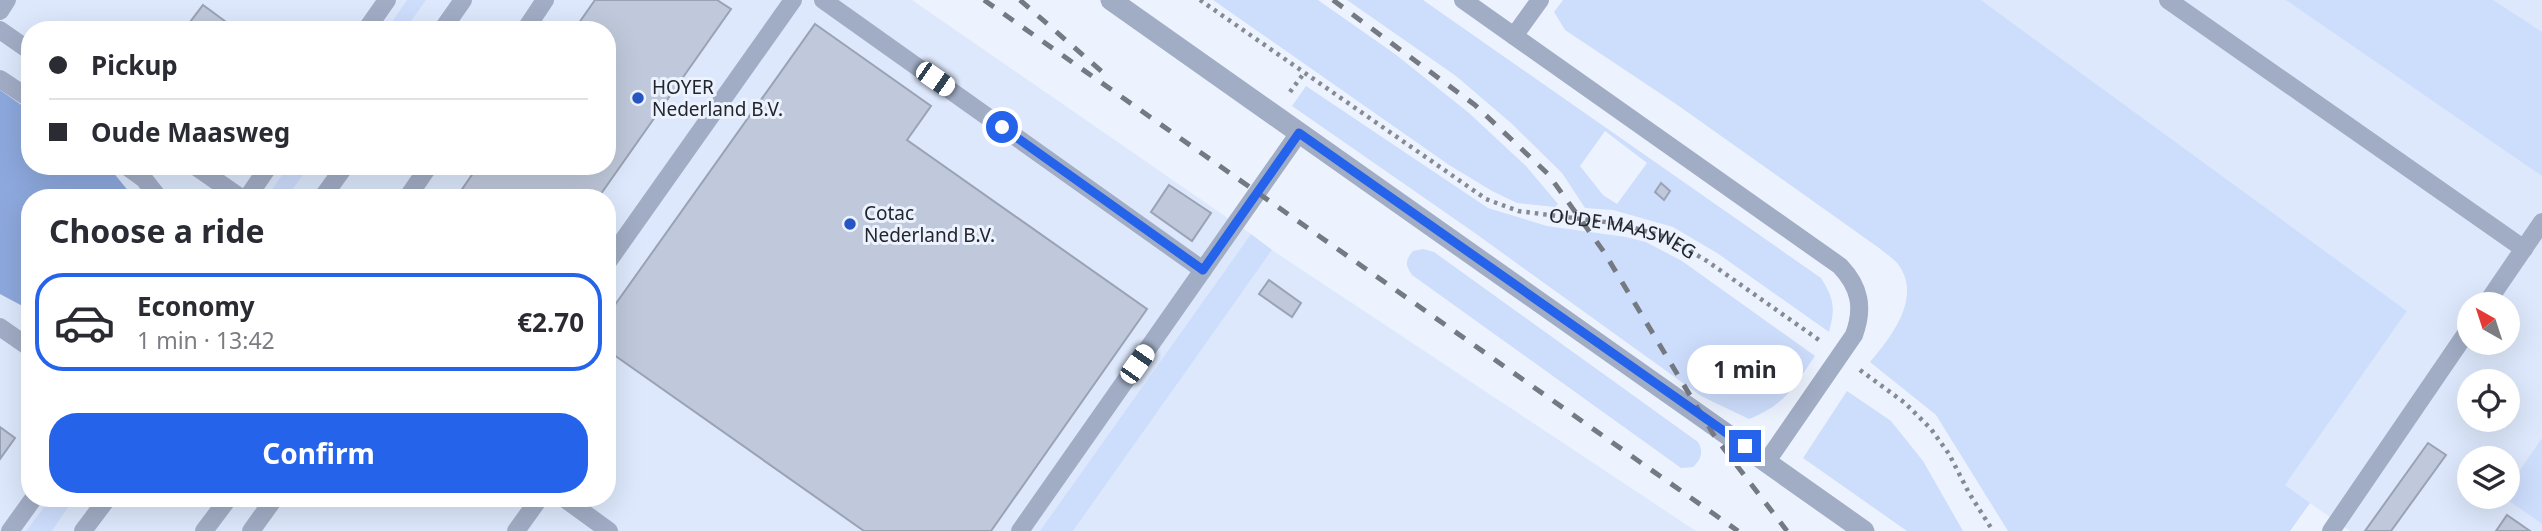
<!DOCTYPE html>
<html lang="en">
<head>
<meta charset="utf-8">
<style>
	body { margin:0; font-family:"Noto Sans",sans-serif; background:#f2f2f3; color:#2b2b33; height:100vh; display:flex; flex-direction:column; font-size:26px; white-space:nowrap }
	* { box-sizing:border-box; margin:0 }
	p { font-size:23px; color:#7c7c81 }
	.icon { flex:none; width:38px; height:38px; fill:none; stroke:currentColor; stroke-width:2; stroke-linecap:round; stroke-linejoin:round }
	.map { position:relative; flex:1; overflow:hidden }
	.details { position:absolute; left:21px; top:189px; width:595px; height:318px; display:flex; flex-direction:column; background:#fff; border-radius:28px; box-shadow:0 7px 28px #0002 }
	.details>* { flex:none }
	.guide { position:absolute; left:21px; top:21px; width:595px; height:154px; border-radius:28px; box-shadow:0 7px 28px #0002; display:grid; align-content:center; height:154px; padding:0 28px; background:#fff }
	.needle { width:46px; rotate:321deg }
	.tools { position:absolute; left:2457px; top:292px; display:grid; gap:14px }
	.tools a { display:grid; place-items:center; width:63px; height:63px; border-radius:50%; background:#fff; box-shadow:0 7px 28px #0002; font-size:35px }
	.end { position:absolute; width:32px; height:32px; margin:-16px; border:9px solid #2563eb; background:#fff; box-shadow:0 0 0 4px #fff }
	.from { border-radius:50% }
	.bubble { position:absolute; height:49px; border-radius:24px; background:#fff; box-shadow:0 7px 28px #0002; font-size:23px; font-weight:700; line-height:49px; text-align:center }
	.car { position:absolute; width:21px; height:42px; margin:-21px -10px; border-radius:9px; box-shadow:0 0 5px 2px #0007; background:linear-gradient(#fff 24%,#345 0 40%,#fff 0 76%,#345 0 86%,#fff 0) }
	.guide b { display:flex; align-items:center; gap:24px; height:66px; font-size:26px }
	.guide b+b { border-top:2px solid #e1e1e2 }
	.guide i { width:18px; height:18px; background:#2b2b33 }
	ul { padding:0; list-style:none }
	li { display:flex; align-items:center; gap:21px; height:98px; margin:0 14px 10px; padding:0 14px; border:4px solid transparent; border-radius:28px }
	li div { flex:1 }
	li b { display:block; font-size:26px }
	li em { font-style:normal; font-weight:700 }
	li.selected { border-color:#2563eb }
	li>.icon { width:63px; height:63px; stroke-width:1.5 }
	h2 { padding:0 28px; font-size:32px; line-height:84px }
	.cta { display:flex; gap:14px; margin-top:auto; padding:14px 28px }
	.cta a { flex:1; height:80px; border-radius:28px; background:#2563eb; color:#fff; font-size:28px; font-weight:700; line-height:80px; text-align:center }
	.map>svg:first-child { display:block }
</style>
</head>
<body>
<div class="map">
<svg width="2542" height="531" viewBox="0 0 2542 531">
	<rect width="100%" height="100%" fill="#edf3fe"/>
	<g fill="#dde8fc" fill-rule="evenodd">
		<path d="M0 0H407L386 30H30V166H288L266 198H30V499H50L26 531H0Z"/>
		<path d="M426 0H912L1251 234 1041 531H52L74 499H607V198H287L309 166H607V30H405Z"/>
		<path d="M1981 0H2542V438L2508 487V458H2469V497H2503L2542 524V531H2350L2284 485 2407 311ZM2469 304H2508V343H2469ZM2469 382H2508V420H2469Z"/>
		<path d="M1272 250 1696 531H1073Z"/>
	</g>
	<g fill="#cdddfc" fill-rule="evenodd">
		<path d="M407 0H426L405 30H386Z"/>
		<path d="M1213 0H1318L1395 54 1469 113 1526 166 1558 204 1555 207 1517 203 1492 191 1449 165Z"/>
		<path d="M1347 0H1423L1821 278C1835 300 1835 309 1829 332L1717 253 1673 227 1613 210 1585 208 1562 173 1511 123 1456 76ZM1605 131 1647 163 1617 204 1603 195 1580 166Z"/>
		<path d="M1563 0H1981L2407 311 2285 485 2310 503 2290 531H2008L1936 415 1870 362C1890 338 1921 300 1900 267 1896 260 1886 254 1879 248L1676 104 1565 30 1554 12Z"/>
		<path d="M2286 0H2493L2542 32V176Z"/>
		<path d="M1306 86 1488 208 1547 226 1626 237 1646 242 1682 261 1815 356C1792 389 1787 403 1749 419L1701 396 1472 231 1292 106Z"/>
		<path d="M288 166H309L287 198H266Z"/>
		<path d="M1251 234 1272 250 1073 531H1040Z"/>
		<path d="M1423 249 1434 252 1698 442C1704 452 1701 459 1693 467L1681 468 1412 275C1405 265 1405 260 1413 251Z"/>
		<path d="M1847 391 1891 421 1923 461 1963 531H1907L1803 458Z"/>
		<path d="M2542 438V524L2503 497H2508V487Z"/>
		<path d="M50 499H74L52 531H26Z"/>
	</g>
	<path fill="#8da8dd" d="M0 90 30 111V166H108L134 198H30V310L0 294Z"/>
	<g fill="#bfc9db" stroke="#9aa3b5" stroke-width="2">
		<path d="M595 0H717L731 9 598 198H456L478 166H607V30H574Z"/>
		<path d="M203 5 237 30H184Z"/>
		<path d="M815 24 931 106 907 140 1147 309 991 531H864L607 350V316Z"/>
		<path d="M1661 183 1670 191 1664 200 1655 192Z"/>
		<path d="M1169 185 1211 213 1192 241 1151 212Z"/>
		<path d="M1269 280 1301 303 1292 317 1259 294Z"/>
		<path d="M0 427 15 438 0 459Z"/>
		<path d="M2428 443 2446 455 2391 531H2365Z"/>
		<path d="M2507 515 2530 531H2496Z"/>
	</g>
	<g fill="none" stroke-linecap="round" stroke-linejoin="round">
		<g stroke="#868a93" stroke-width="4.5" stroke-dasharray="3.5 5" stroke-linecap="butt">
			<path id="s1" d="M1200 0 1486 199 1518 211 1621 224 1666 237 1707 261 1819 340"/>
			<path d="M1290 92 1304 73"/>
			<path d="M1860 370 1905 403 1931 429 1949 454 1969 493 1993 531"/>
		</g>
		<g stroke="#a1adc5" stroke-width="18">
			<path d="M823 0 1203 270"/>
			<path d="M1463 0 1840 266C1860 287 1864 308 1854 335L1767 461"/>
			<path d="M2168 0 2524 249"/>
			<path d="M0 11 7 0"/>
			<path d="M0 30 30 51"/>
			<path d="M366 30 387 0"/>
			<path d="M442 30 463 0"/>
			<path d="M525 30 545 0"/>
			<path d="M1514 36 1540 0"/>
			<path d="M0 79 30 99"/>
			<path d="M126 166 144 179 159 198"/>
			<path d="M195 166 241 198"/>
			<path d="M247 198 269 166"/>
			<path d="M322 198 345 166"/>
			<path d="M407 198 429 166"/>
			<path d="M607 263 793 0"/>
			<path d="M2486 304 2542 222"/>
			<path d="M0 327 30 348"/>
			<path d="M565 499 609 531"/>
			<path d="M10 531 33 499"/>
			<path d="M83 531 107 499"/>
			<path d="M204 531 228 499"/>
			<path d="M251 531 274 499"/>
			<path d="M516 531 539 499"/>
			<path d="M1020 531 1299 133"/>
			<path d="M2331 531 2469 329"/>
		</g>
		<path stroke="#a1adc5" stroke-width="21" d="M1111 0 1864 531"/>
		<g stroke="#757982" stroke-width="5" stroke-dasharray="12 12" stroke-linecap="butt">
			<path d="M984 0 1738 531"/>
			<path d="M1020 0 1108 77"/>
			<path d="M1333 0 1475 105 1548 174 1604 252 1715 437 1787 531"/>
		</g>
	</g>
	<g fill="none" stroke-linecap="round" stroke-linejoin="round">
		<path stroke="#2563eb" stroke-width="9" d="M1002 127 1203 270 1299 133 1745 446"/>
	</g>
	<g fill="#2756c4" stroke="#edf3fe" stroke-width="2.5">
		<circle cx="638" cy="98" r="7"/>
		<circle cx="850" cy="224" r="7"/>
	</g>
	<g text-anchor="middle" stroke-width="6" stroke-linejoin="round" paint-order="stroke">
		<g font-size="19" fill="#22252c" stroke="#edf3fe" text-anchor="start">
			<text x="652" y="94">HOYER<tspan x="652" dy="22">Nederland B.V.</tspan></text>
			<text x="864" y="220">Cotac<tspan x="864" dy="22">Nederland B.V.</tspan></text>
		</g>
		<g font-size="19" fill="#22252c" stroke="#edf3fe">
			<text dy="7" stroke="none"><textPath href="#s1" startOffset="490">OUDE MAASWEG</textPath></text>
		</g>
	</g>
</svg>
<div class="tools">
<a><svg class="needle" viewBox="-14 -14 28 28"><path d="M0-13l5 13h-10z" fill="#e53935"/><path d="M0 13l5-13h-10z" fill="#7c7c81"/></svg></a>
<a><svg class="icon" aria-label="locate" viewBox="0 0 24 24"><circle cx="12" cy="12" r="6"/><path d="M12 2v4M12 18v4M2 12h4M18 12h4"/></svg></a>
<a><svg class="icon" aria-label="layers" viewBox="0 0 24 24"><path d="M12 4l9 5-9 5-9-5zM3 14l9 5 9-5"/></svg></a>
</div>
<i class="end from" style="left:1002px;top:127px"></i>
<i class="end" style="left:1745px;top:446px"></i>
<div class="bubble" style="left:1687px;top:345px;width:116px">1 min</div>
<i class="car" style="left:935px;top:79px;rotate:125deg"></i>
<i class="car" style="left:1137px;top:364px;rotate:35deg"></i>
<div class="guide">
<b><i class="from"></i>Pickup</b>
<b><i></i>Oude Maasweg</b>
</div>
<section class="details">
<h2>Choose a ride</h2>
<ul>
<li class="selected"><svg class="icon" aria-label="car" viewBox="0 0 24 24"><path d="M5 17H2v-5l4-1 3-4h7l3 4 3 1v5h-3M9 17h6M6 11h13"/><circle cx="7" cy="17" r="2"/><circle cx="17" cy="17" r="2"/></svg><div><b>Economy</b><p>1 min · 13:42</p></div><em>€2.70</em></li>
</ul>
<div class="cta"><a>Confirm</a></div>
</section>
</div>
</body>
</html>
